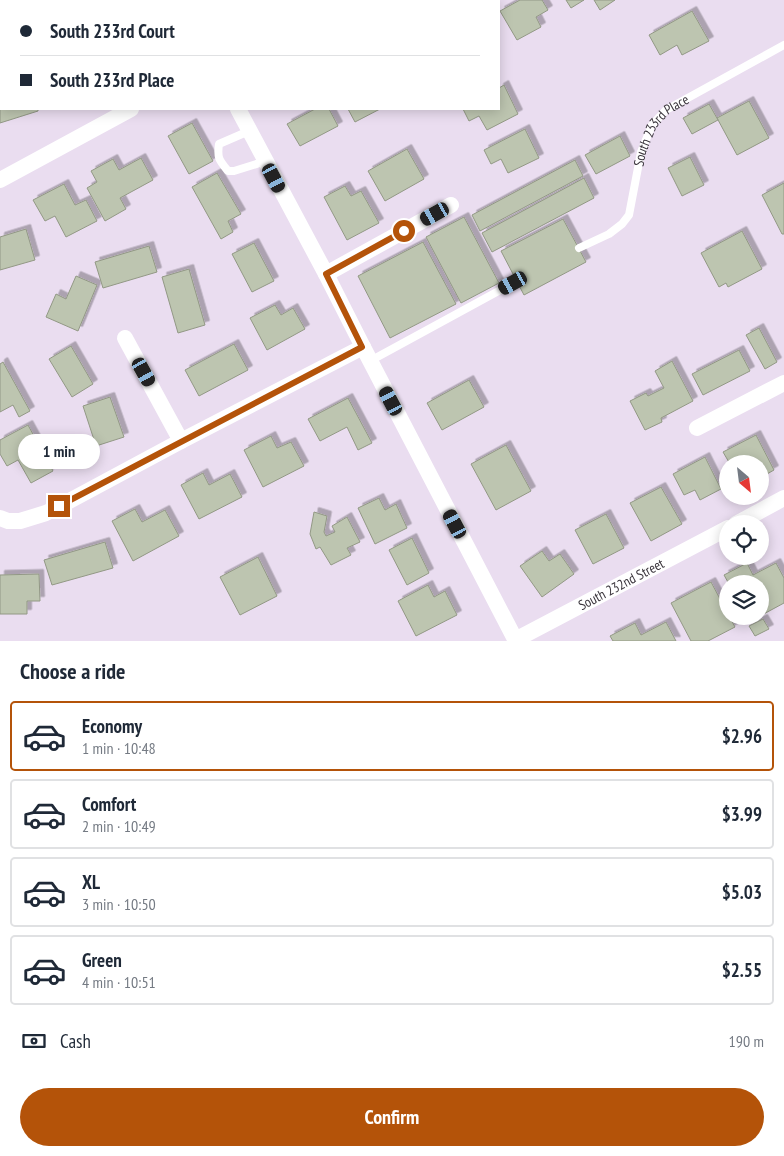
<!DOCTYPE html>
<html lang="en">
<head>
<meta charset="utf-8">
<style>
	body { margin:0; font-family:"PT Sans Narrow",sans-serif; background:#f2f2f3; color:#1f2937; height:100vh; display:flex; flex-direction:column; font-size:19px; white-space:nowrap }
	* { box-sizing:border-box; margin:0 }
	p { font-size:16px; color:#747a83 }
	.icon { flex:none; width:28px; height:28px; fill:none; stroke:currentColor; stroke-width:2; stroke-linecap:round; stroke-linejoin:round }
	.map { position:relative; height:641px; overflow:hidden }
	.details { display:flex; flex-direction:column; background:#fff; flex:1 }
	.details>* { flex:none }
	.top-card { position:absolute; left:0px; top:0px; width:500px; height:110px; box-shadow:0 2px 12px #0003; display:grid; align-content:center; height:110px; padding:0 20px; background:#fff }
	.needle { width:32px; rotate:152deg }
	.tools { position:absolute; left:719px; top:455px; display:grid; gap:10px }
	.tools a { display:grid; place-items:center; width:50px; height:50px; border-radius:50%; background:#fff; box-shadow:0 2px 12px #0003; font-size:25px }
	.end { position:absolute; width:22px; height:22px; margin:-11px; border:6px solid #b45309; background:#fff; box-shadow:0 0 0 2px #fff }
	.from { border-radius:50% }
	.bubble { position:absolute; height:35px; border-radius:18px; background:#fff; box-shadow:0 2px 12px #0003; font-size:16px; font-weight:700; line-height:35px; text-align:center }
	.car { position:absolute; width:15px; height:30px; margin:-15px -8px; border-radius:6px; box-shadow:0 0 4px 1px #0007; background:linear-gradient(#222 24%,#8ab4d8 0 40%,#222 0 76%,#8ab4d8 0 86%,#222 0) }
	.top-card b { display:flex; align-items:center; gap:18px; height:48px; font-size:19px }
	.top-card b+b { border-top:1px solid #e0e1e3 }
	.top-card i { width:12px; height:12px; background:#1f2937 }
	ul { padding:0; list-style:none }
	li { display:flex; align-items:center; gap:15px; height:70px; margin:0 10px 8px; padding:0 10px; border:2px solid #e0e1e3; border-radius:5px }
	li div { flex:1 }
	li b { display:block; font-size:19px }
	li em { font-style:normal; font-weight:700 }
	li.current { border-color:#b45309 }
	li>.icon { width:45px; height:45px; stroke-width:1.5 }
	h2 { padding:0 20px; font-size:22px; line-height:60px }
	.pay { display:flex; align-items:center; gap:12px; height:55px; padding:0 20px; font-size:19px }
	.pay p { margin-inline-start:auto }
	.cta { display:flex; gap:10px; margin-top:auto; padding:10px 20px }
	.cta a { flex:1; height:58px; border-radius:30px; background:#b45309; color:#fff; font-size:20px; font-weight:700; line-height:58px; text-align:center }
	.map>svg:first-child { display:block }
</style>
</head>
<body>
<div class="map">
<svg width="784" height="641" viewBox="0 0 784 641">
	<defs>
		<filter id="shadow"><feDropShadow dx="4.5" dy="-4.5" stdDeviation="0" flood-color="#0004"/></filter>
	</defs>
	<rect width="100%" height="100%" fill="#eaddf0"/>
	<g fill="#bdc5b0" stroke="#929885" filter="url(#shadow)">
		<path d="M0 0H10V1H1V57L0 58Z"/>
		<path d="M520 0H542L548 10 536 17 541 27 517 40 500 11Z"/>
		<path d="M566 0H584L571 8Z"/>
		<path d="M594 0H615L600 10Z"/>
		<path d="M692 11 709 41 682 55 677 45 660 55 649 35Z"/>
		<path d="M504 85 518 114 487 130 479 116 469 121 463 109H499V88Z"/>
		<path d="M0 94H1V109H38V111L0 123Z"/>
		<path d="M749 101 769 138 737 155 717 118Z"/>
		<path d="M709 104 718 120 692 134 683 118Z"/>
		<path d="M315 109H329L338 126 300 146 287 124Z"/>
		<path d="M348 109H380L355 122Z"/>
		<path d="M192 123 213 161 189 174 168 136Z"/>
		<path d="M525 129 539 158 508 173 501 159 491 164 484 150Z"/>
		<path d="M620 136 630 156 596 174 585 155Z"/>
		<path d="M407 149 424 179 385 201 368 171Z"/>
		<path d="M690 157 704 185 682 196 668 168Z"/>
		<path d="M141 158 153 180 120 198 126 209 105 221 87 188 97 182 91 171 113 159 119 170Z"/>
		<path d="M575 160 583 176 480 231 472 215Z"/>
		<path d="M217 173 241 214 228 221 233 232 221 239 192 187Z"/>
		<path d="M584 178 594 198 492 252 482 233Z"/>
		<path d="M784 183V234H782L762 195Z"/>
		<path d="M64 184 75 205 86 200 97 221 66 237 55 216 45 221 33 200Z"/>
		<path d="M345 186 351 196 361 191 379 223 347 240 324 197Z"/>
		<path d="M464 217 499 283 461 303 426 237Z"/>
		<path d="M563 219 586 262 524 295 501 251Z"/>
		<path d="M26 229 35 260 0 270V237Z"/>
		<path d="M742 231 762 269 728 287 726 283 719 287 701 253Z"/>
		<path d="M423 242 456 304 390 338 358 276Z"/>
		<path d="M254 243 274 281 252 292 232 254Z"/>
		<path d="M149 246 157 272 103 288 95 262Z"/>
		<path d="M189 269 205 325 178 333 162 277Z"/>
		<path d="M76 276 97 285 78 331 46 317 56 294 66 299Z"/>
		<path d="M275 305 281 315 293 308 305 329 267 350 250 318Z"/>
		<path d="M759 328 777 362 765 369 746 335Z"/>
		<path d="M234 344 248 370 199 396 185 370Z"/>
		<path d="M71 346 93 384 72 397 49 359Z"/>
		<path d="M739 350 750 371 703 395 692 374Z"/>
		<path d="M672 361 693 401 661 418 662 422 645 430 630 401 646 393 648 396 664 388 655 371Z"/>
		<path d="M3 362 30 411 19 417 13 405 0 412V364Z"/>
		<path d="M469 380 484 407 442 430 427 403Z"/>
		<path d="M110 397 124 437 96 446 83 406Z"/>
		<path d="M348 398 372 443 358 450 347 427 320 441 308 419Z"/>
		<path d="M28 425 53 471 31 483 18 460 7 466 0 454V440Z"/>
		<path d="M756 435 774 470 760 478V464H730L723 452Z"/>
		<path d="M271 436 277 448 291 442 304 466 263 487 244 450Z"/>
		<path d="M506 445 531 491 496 510 471 464Z"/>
		<path d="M705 457 721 489 700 500 695 490 684 495 673 474Z"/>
		<path d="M203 473 209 485 230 474 242 497 199 519 181 485Z"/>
		<path d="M661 487 682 524 651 541 630 503Z"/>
		<path d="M379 498 385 510 396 504 407 528 375 544 358 508Z"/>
		<path d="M135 509 142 522 165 510 179 536 133 561 112 521Z"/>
		<path d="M314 512 327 516 324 532 326 536 335 532 332 526 347 517 360 542 347 548 351 555 331 565 320 547 316 549 310 534Z"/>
		<path d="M606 514 624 548 593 564 575 530Z"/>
		<path d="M412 538 429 573 407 585 389 550Z"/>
		<path d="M105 542 113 568 52 585 44 560Z"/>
		<path d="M542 551 549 561 560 554 574 574 542 597 520 566Z"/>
		<path d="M258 557 277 596 240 615 220 577Z"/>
		<path d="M747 563 753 575 776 563 784 578V603L760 616V584H729L724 575Z"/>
		<path d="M39 574 40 601H27V614H0V575Z"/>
		<path d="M711 582 728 614V616H729L735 627 708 641H691L671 603Z"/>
		<path d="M428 585 434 597 445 591 457 615 416 636 398 601Z"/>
		<path d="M763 619 769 629 755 636 749 626Z"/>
		<path d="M666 622 676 641H613L610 636 635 623 641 635Z"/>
	</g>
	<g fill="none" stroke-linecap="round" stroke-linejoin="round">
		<g stroke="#fff" stroke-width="8">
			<path d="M249 131 219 144C217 158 219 160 228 171H234L266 161"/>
			<path id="s1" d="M579 248 609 234 622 224 629 215 641 152 652 125 666 110 784 45"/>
			<path d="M370 361 517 281"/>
		</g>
		<g stroke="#fff" stroke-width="16">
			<path d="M176 0V1"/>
			<path d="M423 1 425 0"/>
			<path d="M238 109 326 274 363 347 516 641"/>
			<path d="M0 180 131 109"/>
			<path d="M326 274 451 205"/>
			<path d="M125 338 181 441"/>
			<path d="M697 428 784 383"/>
			<path d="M0 518 8 521H20L46 513 73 499 181 441 363 347"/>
			<path d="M736 524 784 498"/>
			<path id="s2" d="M515 640 728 528"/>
		</g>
	</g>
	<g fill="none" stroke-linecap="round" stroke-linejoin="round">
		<path stroke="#b45309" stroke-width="6" d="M59 506 362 347 326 274 404 231"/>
	</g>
	<g text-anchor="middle" stroke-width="5" stroke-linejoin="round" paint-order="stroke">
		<g font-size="14" fill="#3b363d" stroke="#eaddf0">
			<text dy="5" stroke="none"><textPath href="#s1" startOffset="155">South 233rd Place</textPath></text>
			<text dy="5" stroke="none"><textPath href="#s2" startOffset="120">South 232nd Street</textPath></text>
		</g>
	</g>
</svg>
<div class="tools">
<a><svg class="needle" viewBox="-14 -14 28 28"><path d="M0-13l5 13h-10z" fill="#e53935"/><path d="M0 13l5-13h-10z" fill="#747a83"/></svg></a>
<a><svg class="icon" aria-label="locate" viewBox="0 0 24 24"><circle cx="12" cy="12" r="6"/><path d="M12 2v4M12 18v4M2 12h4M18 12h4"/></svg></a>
<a><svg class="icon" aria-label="layers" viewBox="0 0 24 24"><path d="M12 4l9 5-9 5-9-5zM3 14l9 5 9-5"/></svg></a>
</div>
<i class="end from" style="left:404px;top:231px"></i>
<i class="end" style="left:59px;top:506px"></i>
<div class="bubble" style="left:18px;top:434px;width:82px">1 min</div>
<i class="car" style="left:274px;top:178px;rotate:152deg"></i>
<i class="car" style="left:435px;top:214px;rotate:241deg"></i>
<i class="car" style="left:513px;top:283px;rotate:241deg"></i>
<i class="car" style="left:144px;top:372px;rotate:151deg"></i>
<i class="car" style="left:391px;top:401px;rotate:332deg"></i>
<i class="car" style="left:455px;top:524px;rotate:332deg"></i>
<div class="top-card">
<b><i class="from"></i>South 233rd Court</b>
<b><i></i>South 233rd Place</b>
</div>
</div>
<section class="details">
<h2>Choose a ride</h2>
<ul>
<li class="current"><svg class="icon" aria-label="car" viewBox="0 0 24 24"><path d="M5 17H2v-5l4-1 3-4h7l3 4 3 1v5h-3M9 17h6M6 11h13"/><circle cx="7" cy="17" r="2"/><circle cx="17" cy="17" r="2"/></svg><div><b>Economy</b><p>1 min · 10:48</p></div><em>$2.96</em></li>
<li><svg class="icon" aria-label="car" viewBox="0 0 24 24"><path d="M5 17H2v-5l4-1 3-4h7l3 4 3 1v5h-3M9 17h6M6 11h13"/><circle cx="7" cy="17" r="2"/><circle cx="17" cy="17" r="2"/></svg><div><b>Comfort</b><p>2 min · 10:49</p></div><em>$3.99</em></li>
<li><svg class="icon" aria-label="car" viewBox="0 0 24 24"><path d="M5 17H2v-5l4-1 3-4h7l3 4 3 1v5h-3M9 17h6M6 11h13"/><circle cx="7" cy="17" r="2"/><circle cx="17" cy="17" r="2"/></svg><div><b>XL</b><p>3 min · 10:50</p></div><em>$5.03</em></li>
<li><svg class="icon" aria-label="car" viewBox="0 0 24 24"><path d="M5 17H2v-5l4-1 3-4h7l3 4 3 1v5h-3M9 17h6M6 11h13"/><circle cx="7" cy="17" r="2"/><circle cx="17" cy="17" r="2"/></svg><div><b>Green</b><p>4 min · 10:51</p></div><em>$2.55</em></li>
</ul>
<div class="pay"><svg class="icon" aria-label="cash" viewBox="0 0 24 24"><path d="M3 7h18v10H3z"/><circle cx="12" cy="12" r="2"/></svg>Cash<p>190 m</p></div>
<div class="cta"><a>Confirm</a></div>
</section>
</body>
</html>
